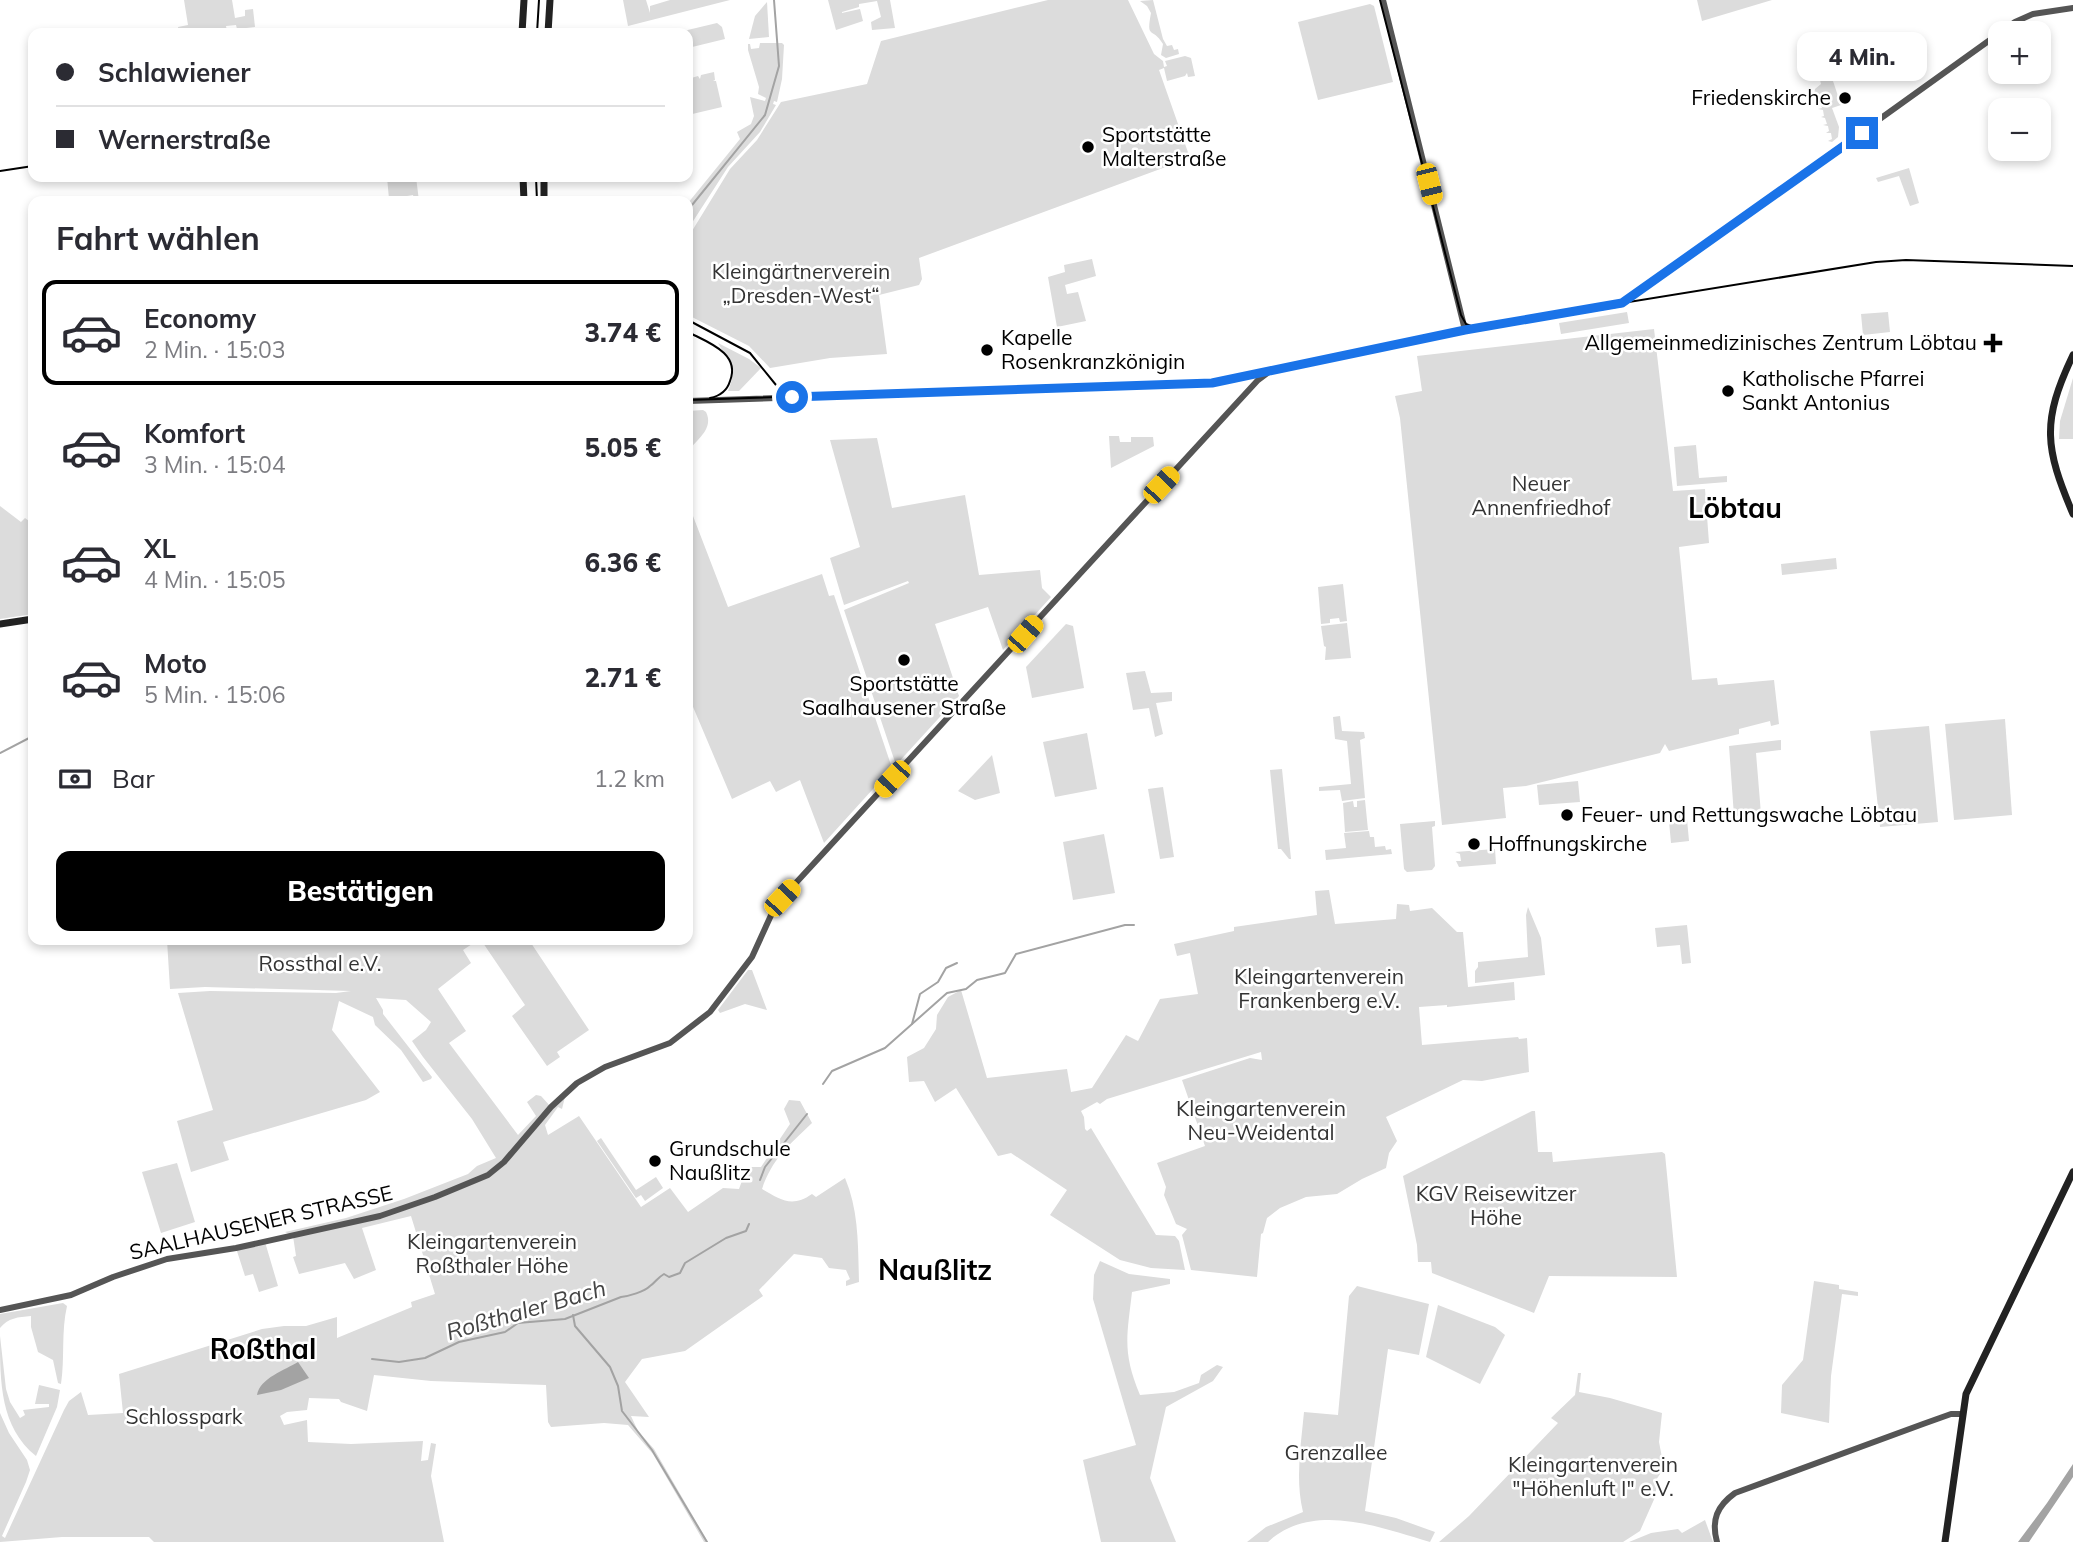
<!DOCTYPE html>
<html lang="de">
<head>
<meta charset="utf-8">
<style>
	body { margin:0; font-family:Mulish,sans-serif; background:#f7f7f7; color:#2b2b33; height:100vh; display:flex; flex-direction:column; font-size:26px; white-space:nowrap }
	* { box-sizing:border-box; margin:0 }
	p { font-size:23px; color:#7c7c81 }
	.icon { flex:none; width:38px; height:38px; fill:none; stroke:currentColor; stroke-width:2; stroke-linecap:round; stroke-linejoin:round }
	.map { position:relative; flex:1; overflow:hidden }
	.drawer { position:absolute; left:28px; top:196px; width:665px; height:749px; display:flex; flex-direction:column; background:#fff; border-radius:14px; box-shadow:0 4px 10px #0003 }
	.drawer>* { flex:none }
	.banner { position:absolute; left:28px; top:28px; width:665px; height:154px; border-radius:14px; box-shadow:0 4px 10px #0003; display:grid; align-content:center; height:154px; padding:0 28px; background:#fff }
	.tools { position:absolute; left:1988px; top:21px; display:grid; gap:14px }
	.tools a { display:grid; place-items:center; width:63px; height:63px; border-radius:14px; background:#fff; box-shadow:0 4px 10px #0003; font-size:35px }
	.end { position:absolute; width:32px; height:32px; margin:-16px; border:9px solid #1a73e8; background:#fff; box-shadow:0 0 0 4px #fff }
	.from { border-radius:50% }
	.bubble { position:absolute; height:49px; border-radius:14px; background:#fff; box-shadow:0 4px 10px #0003; font-size:23px; font-weight:800; line-height:49px; text-align:center }
	.car { position:absolute; width:21px; height:42px; margin:-21px -10px; border-radius:9px; box-shadow:0 0 5px 2px #0007; background:linear-gradient(#f5c518 24%,#345 0 40%,#f5c518 0 76%,#345 0 86%,#f5c518 0) }
	.banner b { display:flex; align-items:center; gap:24px; height:66px; font-size:26px }
	.banner b+b { border-top:2px solid #e1e1e2 }
	.banner i { width:18px; height:18px; background:#2b2b33 }
	ul { padding:0; list-style:none }
	li { display:flex; align-items:center; gap:21px; height:105px; margin:0 14px 10px; padding:0 14px; border:4px solid transparent; border-radius:14px }
	li div { flex:1 }
	li b { display:block; font-size:26px }
	li em { font-style:normal; font-weight:800 }
	li.selected { border-color:#000 }
	li>.icon { width:63px; height:63px; stroke-width:1.5 }
	h2 { padding:0 28px; font-size:32px; line-height:84px }
	.pay { display:flex; align-items:center; gap:18px; height:77px; padding:0 28px; font-size:26px }
	.pay p { margin-inline-start:auto }
	.primary-button { display:flex; gap:14px; margin-top:auto; padding:14px 28px }
	.primary-button a { flex:1; height:80px; border-radius:14px; background:#000; color:#fff; font-size:28px; font-weight:800; line-height:80px; text-align:center }
	.map>svg:first-child { display:block }
</style>
</head>
<body>
<div class="map">
<svg width="2073" height="1542" viewBox="0 0 2073 1542">
	<rect width="100%" height="100%" fill="#fff"/>
	<g fill="#dcdcdc">
		<path d="M184 0H232L235 18 245 16V10L253 9 255 27 237 29 236 25 226 26 227 31 179 33 178 27 188 25Z"/>
		<path d="M623 0H646L650 13V6L670 0H730L628 26Z"/>
		<path d="M828 0H890L895 28 872 30 871 22 881 17 877 1 859 4V7L842 12V13L860 9 863 21 836 30Z"/>
		<path d="M1048 0H1128L1154 54 1163 61 1164 67 1167 66 1165 61 1185 56 1191 58 1195 76 1188 77 1187 73 1185 76 1167 81 1164 68 1159 70 1190 158 919 258 922 279 919 285 879 295 887 354 830 358 770 368 749 346 688 315V233L692 231 730 169 757 140 781 102 867 84 881 41Z"/>
		<path d="M1153 0 1163 39 1167 46 1172 45 1174 50 1178 49 1179 54 1166 58 1161 55 1163 44C1152 26 1146 40 1151 13L1147 6 1140 1Z"/>
		<path d="M1697 0H1772L1702 21Z"/>
		<path d="M767 2 769 37 749 39 755 16Z"/>
		<path d="M1370 4 1374 6 1393 82 1318 100 1298 22Z"/>
		<path d="M717 23 722 27 725 39 688 48V33H675Z"/>
		<path d="M760 43H782L784 45 782 79 777 102 774 101 773 104 776 105 760 132 728 167 688 229V203L740 139 737 132 751 124 754 116 750 97 765 101 766 98 758 94 759 87 748 50V44H750L751 49 759 48Z"/>
		<path d="M714 72 715 80 713 81H716L722 107 688 115V79L698 76 700 79 701 75Z"/>
		<path d="M1830 72 1841 105 1832 108 1839 127 1838 137 1832 142 1828 141 1832 139 1831 133H1826L1829 131 1828 126 1823 125 1827 124 1825 118 1821 117 1824 116 1823 110 1818 109 1822 108 1820 102 1815 101 1819 100 1817 94H1814L1815 89 1821 84 1819 76Z"/>
		<path d="M1909 168 1919 203 1910 206 1899 176 1878 182 1876 178Z"/>
		<path d="M387 177H416L419 201H415L413 195 389 199Z"/>
		<path d="M1092 259 1096 276 1065 285 1067 294 1078 292 1086 321 1057 327 1048 277 1065 272 1064 265Z"/>
		<path d="M1627 312 1629 323 1561 334 1559 323Z"/>
		<path d="M1888 312 1890 332 1863 335 1861 314Z"/>
		<path d="M1654 329 1673 491 1705 489 1709 543 1679 547 1692 680 1717 678 1718 685 1774 680 1779 724 1771 726 1770 721 1739 729V734L1669 751 1665 744 1660 753 1526 786 1503 788 1506 818 1442 825 1400 418 1395 396 1422 391 1417 356Z"/>
		<path d="M718 343 749 359 761 368 739 391H728C739 365 729 363 718 343Z"/>
		<path d="M2073 378V439H2059L2060 421Z"/>
		<path d="M703 410 706 412C714 428 698 439 688 451V411Z"/>
		<path d="M1109 436H1119L1120 442H1131V437H1153L1154 446 1111 468Z"/>
		<path d="M877 438 892 508 965 495 979 575 1040 570 1042 588 1051 597 1003 650 988 607 935 624 959 696 896 765 844 610 909 583 908 581 844 605 830 558 860 547 830 440Z"/>
		<path d="M1696 445 1699 478 1727 476V482L1677 486 1674 447Z"/>
		<path d="M688 503 728 607 822 574 829 596 834 595 892 768 824 843 800 780 776 792 770 781 732 799 688 695Z"/>
		<path d="M0 506 21 522 25 518 33 524V614L0 619Z"/>
		<path d="M1836 558 1837 569 1782 575 1781 564Z"/>
		<path d="M1343 584 1347 621 1340 622 1339 618 1330 619V623L1321 624 1318 587Z"/>
		<path d="M1347 623 1351 658 1325 660 1326 647 1324 646 1321 626Z"/>
		<path d="M1066 624 1073 626 1084 688 1032 698 1026 667Z"/>
		<path d="M1145 671 1151 693 1172 692V701L1156 703 1163 734 1155 737 1149 708 1133 710 1126 673Z"/>
		<path d="M1340 716 1342 731 1364 732 1365 738 1360 740 1365 798 1342 801 1340 790 1319 791V787L1351 784 1347 741 1335 739 1333 717Z"/>
		<path d="M2005 719 2012 815 1954 820 1945 724Z"/>
		<path d="M1929 726 1938 822 1880 827 1870 731Z"/>
		<path d="M1087 733 1097 789 1055 797 1043 742Z"/>
		<path d="M1781 740V750L1756 753 1761 814 1734 816 1729 746Z"/>
		<path d="M992 755 1000 793 975 800 958 791Z"/>
		<path d="M1282 769 1291 859H1289L1281 849H1278L1270 770Z"/>
		<path d="M1578 781 1580 802 1539 805 1537 785Z"/>
		<path d="M1163 787 1174 857 1160 859 1148 789Z"/>
		<path d="M1365 800 1368 830 1345 832 1343 803 1353 801 1354 807H1357V801Z"/>
		<path d="M1686 809 1689 841 1671 843 1668 811Z"/>
		<path d="M1435 821V826L1432 827 1435 866 1432 870 1407 872 1404 869 1400 824Z"/>
		<path d="M1369 831 1370 837H1374L1375 847 1385 846 1386 850 1391 849 1392 854 1326 860 1325 850 1346 848 1344 833Z"/>
		<path d="M1104 834 1115 893 1073 900 1063 842Z"/>
		<path d="M1495 849 1496 864 1459 867 1456 861H1461L1460 854 1455 852Z"/>
		<path d="M1329 890 1335 924 1396 919 1397 904 1409 905 1410 911 1432 908 1457 932H1463L1468 987 1514 982 1515 1000 1447 1007V1005L1419 1007 1422 1045 1518 1037 1519 1039 1527 1038 1529 1072 1482 1081 1463 1080 1386 1117 1397 1141 1389 1153 1386 1168 1362 1179 1337 1194 1306 1197 1280 1208 1267 1218 1263 1233 1261 1234 1257 1277 1191 1270 1182 1235 1187 1229 1176 1224 1164 1195 1166 1187 1157 1163 1205 1146 1182 1080 1250 1058 1262 1060 1261 1052 1107 1099 1100 1104 1097 1102 1081 1111 1084 1117 1085 1129 1087 1131 1091 1128 1156 1235 1175 1236 1179 1241 1185 1270 1151 1268 1120 1260 1050 1215 1067 1190 1011 1153 998 1156 956 1088 935 1102 924 1081 909 1082 907 1057 924 1048 936 1029 937 1015 948 997 961 990 987 1078 1067 1069 1071 1092 1092 1088 1126 1035 1138 1041 1160 999 1198 994 1190 953 1177 956 1174 944 1234 931V927L1317 915 1315 891Z"/>
		<path d="M1528 907 1541 938 1545 975 1475 983V971L1478 967V962L1528 957 1526 915Z"/>
		<path d="M1687 925 1691 963 1682 964 1680 945 1657 947 1655 928Z"/>
		<path d="M167 940H404L408 944 413 940H478L463 950 471 963 438 989 466 1031 449 1043 518 1135 536 1116 527 1102 536 1095 541 1096 551 1107 566 1093 562 1109 558 1107 545 1125 548 1135 579 1116 641 1207 670 1188 688 1212 723 1188 739 1189 747 1167H761L790 1124 784 1109 789 1100 800 1101 812 1123C789 1145 772 1159 762 1189 781 1200 792 1208 812 1194L816 1197 845 1178C859 1211 858 1246 859 1282L846 1286V1281L850 1279 846 1270 829 1268 822 1258 794 1254 759 1290 763 1296 685 1351 642 1359 625 1382 649 1417 631 1416 638 1431 654 1449 708 1542H704L653 1454 628 1425 604 1423 551 1427 548 1422 546 1385 431 1381 374 1375 367 1411 341 1402 339 1399 309 1398 307 1410 287 1412 280 1416 284 1425 307 1420 308 1442 351 1444 423 1441 421 1461 428 1460 431 1443 436 1444 431 1476 444 1542H154L149 1537H62L0 1542V1413L9 1433 27 1460 30 1470 26 1482 2 1536 5 1538 64 1410 69 1401 81 1392 88 1415 123 1413 119 1374 262 1329 284 1326H306L337 1317V1338L412 1307 411 1302 435 1294 411 1216 362 1228 376 1270 354 1279 345 1263 299 1274 293 1257 296 1256 293 1236 285 1232 346 1218 404 1199 468 1174 477 1166 496 1158 472 1119 423 1057 412 1041 426 1030 431 1022 406 1000 376 998 383 1010V1014L432 1077 431 1079 423 1082 401 1050 375 1025 373 1017 339 1001 332 1030 380 1092 366 1100 223 1142 229 1160 191 1172 177 1121 213 1110 178 993 210 991 336 993 351 991 205 987 170 989Z"/>
		<path d="M481 940H529L589 1030 557 1052 560 1057 547 1066 512 1016 525 1005Z"/>
		<path d="M748 970H752L767 1010 745 1004 720 1013 718 1010Z"/>
		<path d="M1532 1111H1535L1538 1152H1552L1553 1162 1662 1152 1665 1154 1677 1277 1549 1276 1534 1313 1432 1273 1431 1262H1418L1417 1245 1403 1176Z"/>
		<path d="M601 1138 636 1190 656 1177 663 1188 645 1201 641 1195 636 1198 597 1141Z"/>
		<path d="M177 1163 195 1222 161 1233 142 1172Z"/>
		<path d="M265 1242 278 1286 259 1292 253 1274 245 1276 236 1248Z"/>
		<path d="M1100 1261 1129 1274 1170 1279V1284L1132 1292C1127 1336 1122 1352 1140 1395L1174 1392 1199 1383 1201 1375 1217 1365 1223 1367 1213 1381 1166 1407 1150 1478 1176 1542H1101L1083 1460 1136 1445 1093 1299 1094 1275Z"/>
		<path d="M1814 1281 1839 1285V1289L1858 1292V1296L1842 1294 1831 1376 1829 1423 1781 1413 1782 1385 1803 1360Z"/>
		<path d="M1357 1286 1429 1304 1419 1355 1388 1349 1365 1511 1396 1518 1435 1532 1430 1542C1379 1527 1312 1501 1268 1542H1247L1266 1527 1303 1512C1295 1479 1301 1445 1304 1412L1338 1415 1349 1296Z"/>
		<path d="M63 1303 67 1306C61 1332 65 1358 61 1384L58 1383 53 1360 38 1352 31 1327V1316C18 1317 8 1318 0 1328V1314Z"/>
		<path d="M1438 1305 1495 1327 1505 1335 1480 1384 1426 1357Z"/>
		<path d="M0 1336 6 1389 10 1402 20 1418 25 1415 23 1410 49 1407V1404H35L39 1385 60 1390 57 1407 36 1456C0 1427 0 1382 0 1336Z"/>
		<path d="M1578 1373H1581L1579 1392 1610 1398 1662 1413 1659 1442 1664 1468 1656 1480V1495L1640 1531 1623 1542H1439L1469 1516 1558 1423 1551 1418 1575 1395Z"/>
		<path d="M1705 1520 1713 1542H1629L1651 1533 1678 1529 1682 1533Z"/>
	</g>
	<g fill="#a3a3a3">
		<path d="M298 1362 309 1378 281 1390 257 1395C260 1378 285 1370 298 1362Z"/>
		<path d="M2073 1464V1477L2029 1542H2018L2047 1503Z"/>
	</g>
	<g fill="none" stroke-linecap="round" stroke-linejoin="round">
		<g stroke="#a3a3a3" stroke-width="2">
			<path d="M688 210 765 115 779 66 774 0"/>
			<path d="M0 753 33 736"/>
			<path d="M912 1024 920 994 938 982 946 968 957 963"/>
			<path d="M823 1084 832 1071 885 1048 947 993 966 989 977 980 1005 973 1016 954 1125 925H1134"/>
			<path d="M760 1180 765 1167 807 1114"/>
			<path d="M573 1315 575 1326 610 1367 618 1386 622 1411 652 1450 707 1542"/>
			<path d="M372 1359 399 1362 425 1358 459 1342 505 1332 518 1323 565 1319 621 1297C629 1296 644 1292 650 1286 656 1282 657 1278 664 1274L669 1277 680 1273 685 1263 726 1238 746 1231 749 1224"/>
		</g>
		<g stroke="#555" stroke-width="6">
			<path d="M1383 0 1465 330"/>
			<path d="M688 401 1212 383 1465 330 1622 304 2015 22 2033 14 2073 8"/>
			<path d="M0 1310 71 1295 113 1277 167 1259 236 1248 380 1216 435 1197 488 1175 504 1162 551 1107 577 1083 605 1067 670 1043 710 1012 752 957 773 911 782 898 1258 380 1270 371"/>
			<path d="M1717 1542C1711 1520 1717 1506 1735 1493L1923 1424 1951 1414H1962"/>
		</g>
		<g stroke="#222" stroke-width="7">
			<path d="M522 33 524 0"/>
			<path d="M548 33 550 0"/>
			<path d="M523 177 524 201"/>
			<path d="M544 177V201"/>
			<path d="M2073 355C2041 422 2045 448 2073 514"/>
			<path d="M0 624 33 619"/>
			<path d="M1945 1542 1966 1394 2073 1172"/>
		</g>
		<g stroke="#000" stroke-width="2">
			<path d="M1380 0 1461 315 1466 324 1476 328"/>
			<path d="M537 33 539 0"/>
			<path d="M0 171 33 166"/>
			<path d="M536 177 537 201"/>
			<path d="M688 320 750 353 776 385 794 396"/>
			<path d="M688 332C707 342 741 353 730 381 727 391 720 396 710 398"/>
			<path d="M688 400 1212 382 1487 325 1876 262 1906 260 2073 266"/>
		</g>
	</g>
	<g fill="none" stroke-linecap="round" stroke-linejoin="round">
		<path stroke="#1a73e8" stroke-width="9" d="M792 397 1212 383 1465 330 1622 303 1862 133"/>
	</g>
	<g fill="#000" stroke="#fff" stroke-width="2.5">
		<circle cx="1845" cy="98" r="7"/>
		<circle cx="1088" cy="147" r="7"/>
		<path d="M1989.5 332.5h7v7h7v7h-7v7h-7v-7h-7v-7h7z"/>
		<circle cx="987" cy="350" r="7"/>
		<circle cx="1728" cy="391" r="7"/>
		<circle cx="904" cy="660" r="7"/>
		<circle cx="1567" cy="815" r="7"/>
		<circle cx="1474" cy="844" r="7"/>
		<circle cx="655" cy="1161" r="7"/>
	</g>
	<g text-anchor="middle" stroke-width="5" stroke-linejoin="round" paint-order="stroke">
		<g font-size="21" fill="#000" stroke="#fff" text-anchor="start">
			<text x="1831" y="105" text-anchor="end">Friedenskirche</text>
			<text x="1102" y="142">Sportstätte<tspan x="1102" dy="24">Malterstraße</tspan></text>
			<text x="1001" y="345">Kapelle<tspan x="1001" dy="24">Rosenkranzkönigin</tspan></text>
			<text x="1977" y="350" text-anchor="end">Allgemeinmedizinisches Zentrum Löbtau</text>
			<text x="1742" y="386">Katholische Pfarrei<tspan x="1742" dy="24">Sankt Antonius</tspan></text>
			<text x="904" y="691" text-anchor="middle">Sportstätte<tspan x="904" dy="24">Saalhausener Straße</tspan></text>
			<text x="1581" y="822">Feuer- und Rettungswache Löbtau</text>
			<text x="1488" y="851">Hoffnungskirche</text>
			<text x="669" y="1156">Grundschule<tspan x="669" dy="24">Naußlitz</tspan></text>
		</g>
		<g font-size="21" fill="#333" stroke="#fff">
			<text x="801" y="279">Kleingärtnerverein<tspan x="801" dy="24">„Dresden-West“</tspan></text>
			<text x="1541" y="491">Neuer<tspan x="1541" dy="24">Annenfriedhof</tspan></text>
			<text x="320" y="971">Rossthal e.V.</text>
			<text x="1319" y="984">Kleingartenverein<tspan x="1319" dy="24">Frankenberg e.V.</tspan></text>
			<text x="1261" y="1116">Kleingartenverein<tspan x="1261" dy="24">Neu-Weidental</tspan></text>
			<text x="1496" y="1201">KGV Reisewitzer<tspan x="1496" dy="24">Höhe</tspan></text>
			<text x="492" y="1249">Kleingartenverein<tspan x="492" dy="24">Roßthaler Höhe</tspan></text>
			<text x="184" y="1424">Schlosspark</text>
			<text x="1336" y="1460">Grenzallee</text>
			<text x="1593" y="1472">Kleingartenverein<tspan x="1593" dy="24">"Höhenluft I" e.V.</tspan></text>
		</g>
		<g font-size="21" fill="#000" stroke="#fff">
			<text transform="translate(261 1223) rotate(-13)" y="7">SAALHAUSENER STRASSE</text>
		</g>
		<g font-size="23" font-style="italic" fill="#444" stroke="#fff">
			<text transform="translate(526 1310) rotate(-16)" y="8">Roßthaler Bach</text>
		</g>
		<g font-size="28" font-weight="bold" fill="#000" stroke="#fff">
			<text x="1735" y="518">Löbtau</text>
			<text x="935" y="1280">Naußlitz</text>
			<text x="263" y="1359">Roßthal</text>
		</g>
	</g>
</svg>
<div class="tools">
<a>+</a>
<a>−</a>
</div>
<i class="end from" style="left:792px;top:397px"></i>
<i class="end" style="left:1862px;top:133px"></i>
<div class="bubble" style="left:1797px;top:32px;width:130px">4 Min.</div>
<i class="car" style="left:1429px;top:184px;rotate:166deg"></i>
<i class="car" style="left:1161px;top:485px;rotate:43deg"></i>
<i class="car" style="left:1025px;top:634px;rotate:41deg"></i>
<i class="car" style="left:892px;top:779px;rotate:223deg"></i>
<i class="car" style="left:782px;top:898px;rotate:43deg"></i>
<div class="banner">
<b><i class="from"></i>Schlawiener</b>
<b><i></i>Wernerstraße</b>
</div>
<section class="drawer">
<h2>Fahrt wählen</h2>
<ul>
<li class="selected"><svg class="icon" aria-label="car" viewBox="0 0 24 24"><path d="M5 17H2v-5l4-1 3-4h7l3 4 3 1v5h-3M9 17h6M6 11h13"/><circle cx="7" cy="17" r="2"/><circle cx="17" cy="17" r="2"/></svg><div><b>Economy</b><p>2 Min. · 15:03</p></div><em>3.74 €</em></li>
<li><svg class="icon" aria-label="car" viewBox="0 0 24 24"><path d="M5 17H2v-5l4-1 3-4h7l3 4 3 1v5h-3M9 17h6M6 11h13"/><circle cx="7" cy="17" r="2"/><circle cx="17" cy="17" r="2"/></svg><div><b>Komfort</b><p>3 Min. · 15:04</p></div><em>5.05 €</em></li>
<li><svg class="icon" aria-label="car" viewBox="0 0 24 24"><path d="M5 17H2v-5l4-1 3-4h7l3 4 3 1v5h-3M9 17h6M6 11h13"/><circle cx="7" cy="17" r="2"/><circle cx="17" cy="17" r="2"/></svg><div><b>XL</b><p>4 Min. · 15:05</p></div><em>6.36 €</em></li>
<li><svg class="icon" aria-label="car" viewBox="0 0 24 24"><path d="M5 17H2v-5l4-1 3-4h7l3 4 3 1v5h-3M9 17h6M6 11h13"/><circle cx="7" cy="17" r="2"/><circle cx="17" cy="17" r="2"/></svg><div><b>Moto</b><p>5 Min. · 15:06</p></div><em>2.71 €</em></li>
</ul>
<div class="pay"><svg class="icon" aria-label="cash" viewBox="0 0 24 24"><path d="M3 7h18v10H3z"/><circle cx="12" cy="12" r="2"/></svg>Bar<p>1.2 km</p></div>
<div class="primary-button"><a>Bestätigen</a></div>
</section>
</div>
</body>
</html>
